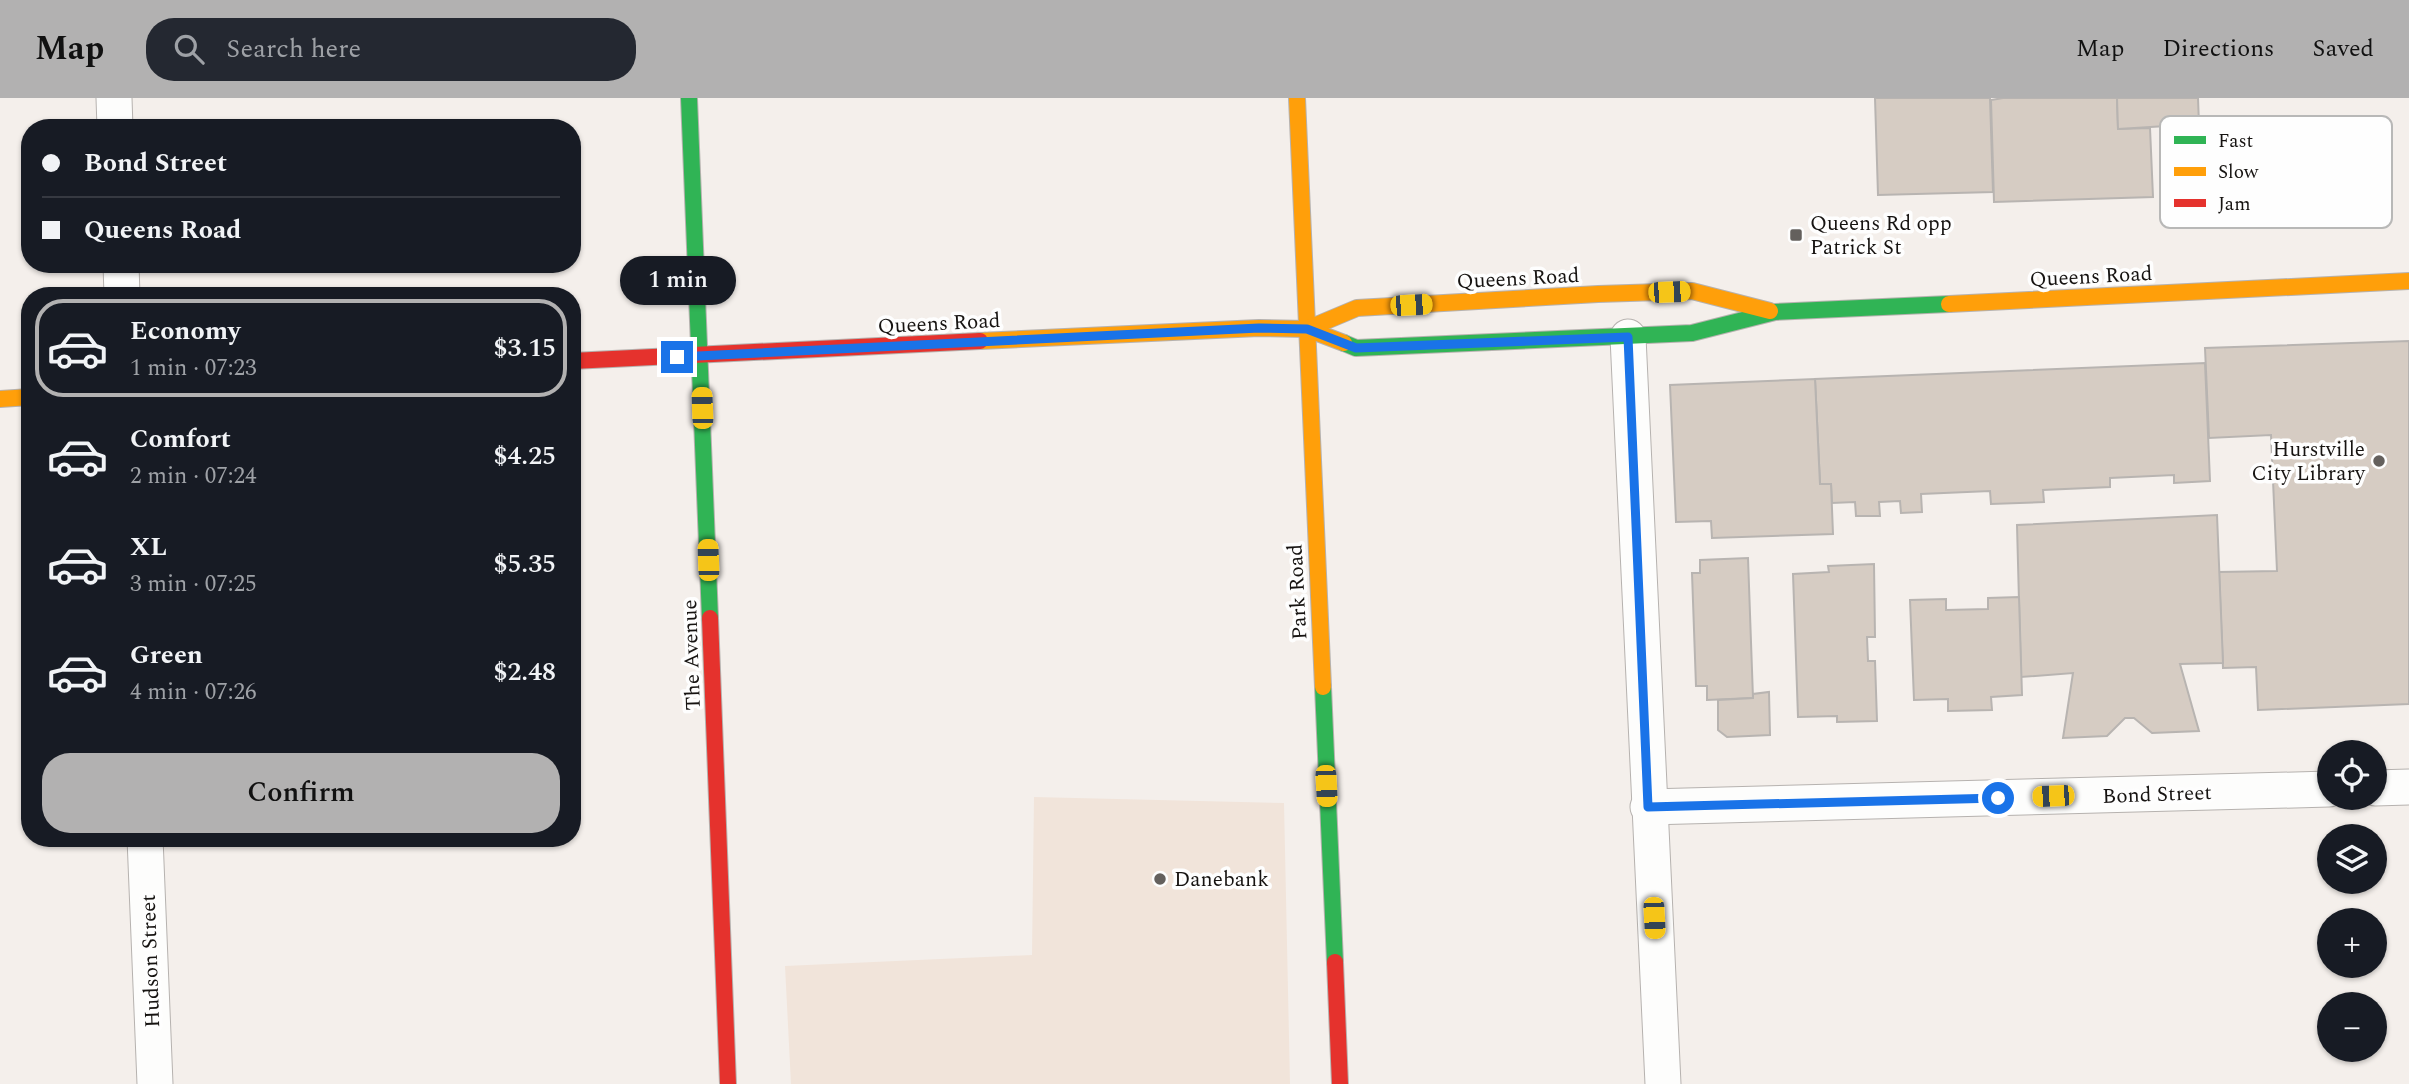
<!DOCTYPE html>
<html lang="en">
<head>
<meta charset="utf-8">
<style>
	body { margin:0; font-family:Spectral,serif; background:#242831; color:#f1f3f6; height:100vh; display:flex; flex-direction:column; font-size:26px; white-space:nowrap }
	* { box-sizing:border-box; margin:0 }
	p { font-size:23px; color:#9ea1a6 }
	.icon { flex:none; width:38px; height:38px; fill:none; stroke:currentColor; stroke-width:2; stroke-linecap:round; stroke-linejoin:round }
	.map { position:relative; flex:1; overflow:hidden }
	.panel { position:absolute; left:21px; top:189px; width:560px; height:560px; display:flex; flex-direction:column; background:#171b24; border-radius:28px; box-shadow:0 2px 5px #0004 }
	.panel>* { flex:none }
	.top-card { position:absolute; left:21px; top:21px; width:560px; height:154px; border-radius:28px; box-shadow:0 2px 5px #0004; display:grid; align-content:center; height:154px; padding:0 21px; background:#171b24 }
	.controls { position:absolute; left:2317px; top:642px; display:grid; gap:14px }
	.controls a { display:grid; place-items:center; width:70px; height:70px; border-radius:50%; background:#171b24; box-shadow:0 2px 5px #0004; font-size:35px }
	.end { position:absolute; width:32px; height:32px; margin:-16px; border:9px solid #1a73e8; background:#fff; box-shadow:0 0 0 4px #fff }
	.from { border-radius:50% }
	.bubble { position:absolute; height:49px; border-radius:24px; background:#171b24; box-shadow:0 2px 5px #0004; font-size:23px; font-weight:600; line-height:49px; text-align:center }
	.car { position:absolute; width:21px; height:42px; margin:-21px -10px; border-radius:9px; box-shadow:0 0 5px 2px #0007; background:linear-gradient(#f5c518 24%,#345 0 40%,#f5c518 0 76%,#345 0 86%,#f5c518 0) }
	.top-card b { display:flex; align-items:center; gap:24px; height:66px; font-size:26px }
	.top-card b+b { border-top:2px solid #363941 }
	.top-card i { width:18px; height:18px; background:#f1f3f6 }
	ul { padding:12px 0 0; list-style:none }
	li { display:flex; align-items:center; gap:21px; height:98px; margin:0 14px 10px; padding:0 7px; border:4px solid transparent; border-radius:28px }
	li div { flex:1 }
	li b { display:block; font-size:26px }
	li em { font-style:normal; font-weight:600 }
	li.current { border-color:#b2b1b1 }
	li>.icon { width:63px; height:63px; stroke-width:1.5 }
	.action { display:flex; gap:14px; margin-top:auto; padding:14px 21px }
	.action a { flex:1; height:80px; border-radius:28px; background:#b2b1b1; color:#111; font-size:28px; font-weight:600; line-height:80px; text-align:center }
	header { display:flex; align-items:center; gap:42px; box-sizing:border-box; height:98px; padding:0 35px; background:#b2b1b1; color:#111 }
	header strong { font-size:33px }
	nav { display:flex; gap:38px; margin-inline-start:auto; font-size:24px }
	.search { width:490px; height:63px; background:#242831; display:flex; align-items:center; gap:18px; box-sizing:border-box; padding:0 24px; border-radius:28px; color:#9ea1a6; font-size:26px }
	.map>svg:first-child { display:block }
</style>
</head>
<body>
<header>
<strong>Map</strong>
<div class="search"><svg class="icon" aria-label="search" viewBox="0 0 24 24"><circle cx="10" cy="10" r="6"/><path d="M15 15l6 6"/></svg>Search here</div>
<nav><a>Map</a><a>Directions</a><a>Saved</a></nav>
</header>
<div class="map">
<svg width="2409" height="986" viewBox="0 0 2409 986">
	<rect width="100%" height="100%" fill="#f4efeb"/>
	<path fill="#f1e4da" d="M1034 699 1284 705 1290 986H791L785 868 1032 857Z"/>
	<g fill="#d6ccc3" stroke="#b8b4b1" stroke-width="2">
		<path d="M1875 0H1990L1993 94 1878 97Z"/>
		<path d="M2003 0H2117L2118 31 2150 30 2153 99 1994 104 1991 2Z"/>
		<path d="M2117 0H2198L2199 26 2118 31Z"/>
		<path d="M2409 243V606L2258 612 2256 569 2223 570 2219 474 2277 473 2271 337 2209 340 2205 250Z"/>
		<path d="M2205 265 2210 383 2174 385V377L2110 380V389L2043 392 2044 404 1991 406 1990 393 1921 396 1922 414 1901 415 1900 403 1879 404 1880 418H1856L1855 404 1832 405 1831 386H1820L1815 281Z"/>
		<path d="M1815 281 1820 386H1831L1833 436 1712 440 1711 423 1676 424 1670 287Z"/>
		<path d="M2217 417 2223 565 2180 566 2199 633 2152 635 2134 620H2125L2107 638 2063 640 2073 575 2021 579 2017 427Z"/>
		<path d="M1748 460 1753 600 1707 602V588H1696L1692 475H1700V462Z"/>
		<path d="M1874 466 1875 539H1867L1868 563H1875L1877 623 1837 624V618L1798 619 1793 476 1829 474 1828 468Z"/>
		<path d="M2019 499 2022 597 1991 599 1992 612 1948 613V601L1914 602 1910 502 1946 501V512L1988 511V500Z"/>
		<path d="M1769 594 1770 637 1727 639 1718 632V602L1753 600V596Z"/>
	</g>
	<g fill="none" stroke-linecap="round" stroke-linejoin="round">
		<defs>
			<g id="street">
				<path d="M114 0 115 30"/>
				<path d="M121 166 122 198"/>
				<path d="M1628 239 1663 986"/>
				<path d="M2375 690 2409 689"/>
				<path d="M1648 709 2329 691"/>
				<path d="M145 740 155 986"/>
			</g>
			<g id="fast">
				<path d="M689 0 710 520"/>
				<path d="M1344 245 1356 250 1692 235 1775 214 1949 206"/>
				<path d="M1323 589 1335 864"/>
			</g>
			<g id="slow">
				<path d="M1297 0 1323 589"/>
				<path d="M1949 206 2409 183"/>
				<path d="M1307 231 1357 210 1598 196 1692 193 1770 213"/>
				<path d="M980 243 1259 230 1307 231 1344 245"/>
				<path d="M0 301 30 299"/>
			</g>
			<g id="jam">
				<path d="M572 263 980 243"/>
				<path d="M710 520 728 986"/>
				<path d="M1335 864 1340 986"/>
			</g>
		</defs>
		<use href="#street" stroke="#b6b2af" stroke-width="37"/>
		<use href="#fast" stroke="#b6b2af" stroke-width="18"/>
		<use href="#slow" stroke="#b6b2af" stroke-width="18"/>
		<use href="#jam" stroke="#b6b2af" stroke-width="18"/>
		<use href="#street" stroke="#fdfdfc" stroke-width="35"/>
		<use href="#fast" stroke="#30b455" stroke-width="16"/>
		<use href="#slow" stroke="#ff9f0a" stroke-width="16"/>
		<use href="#jam" stroke="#e5322d" stroke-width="16"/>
	</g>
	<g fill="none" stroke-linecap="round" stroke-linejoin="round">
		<path stroke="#1a73e8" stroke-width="9" d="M677 259 1259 230 1307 231 1356 250 1628 239 1648 709 1998 700"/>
	</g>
	<g fill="#64605d" stroke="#fefefe" stroke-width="2.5">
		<rect x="1789" y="130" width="14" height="14" rx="3.5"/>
		<circle cx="2379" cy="363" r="7"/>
		<circle cx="1160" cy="781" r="7"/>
	</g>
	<g text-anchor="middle" stroke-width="7" stroke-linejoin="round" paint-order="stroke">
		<g font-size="21" fill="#161311" stroke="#fefefe" text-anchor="start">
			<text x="1810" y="132">Queens Rd opp<tspan x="1810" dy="24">Patrick St</tspan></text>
			<text x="2365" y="358" text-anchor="end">Hurstville<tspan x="2365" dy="24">City Library</tspan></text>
			<text x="1174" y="788">Danebank</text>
		</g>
		<g font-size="21" fill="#161311" stroke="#fefefe">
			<text transform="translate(2091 178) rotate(-3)" y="7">Queens Road</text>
			<text transform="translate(1518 180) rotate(-3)" y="7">Queens Road</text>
			<text transform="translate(939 225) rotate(-3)" y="7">Queens Road</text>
			<text transform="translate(1297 494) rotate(-93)" y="7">Park Road</text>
			<text transform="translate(691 557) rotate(-92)" y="7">The Avenue</text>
			<text transform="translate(2157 696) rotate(-2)" y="7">Bond Street</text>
			<text transform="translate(150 863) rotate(-92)" y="7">Hudson Street</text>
		</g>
	</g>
	<rect x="2160" y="18" width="232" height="112" rx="10" fill="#fefefe" stroke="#b8b8b7" stroke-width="2"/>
	<rect x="2174" y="38" width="32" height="8" fill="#30b455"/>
	<rect x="2174" y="69" width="32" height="9" fill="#ff9f0a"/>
	<rect x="2174" y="101" width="32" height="8" fill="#e5322d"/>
	<g font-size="19" fill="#161311">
		<text x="2218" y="49">Fast</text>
		<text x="2218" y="80">Slow</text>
		<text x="2218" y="112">Jam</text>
	</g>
</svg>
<div class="controls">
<a><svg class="icon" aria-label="locate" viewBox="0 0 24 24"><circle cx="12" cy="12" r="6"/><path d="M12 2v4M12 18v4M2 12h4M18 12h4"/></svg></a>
<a><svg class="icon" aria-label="layers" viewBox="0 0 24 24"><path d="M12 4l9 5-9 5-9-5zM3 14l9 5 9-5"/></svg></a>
<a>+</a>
<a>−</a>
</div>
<i class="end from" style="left:1998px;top:700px"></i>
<i class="end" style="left:677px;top:259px"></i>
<div class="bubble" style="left:620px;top:158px;width:116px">1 min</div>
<i class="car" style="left:1669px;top:194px;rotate:88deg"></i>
<i class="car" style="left:1411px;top:207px;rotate:87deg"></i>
<i class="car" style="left:702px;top:310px;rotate:358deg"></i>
<i class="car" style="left:708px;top:462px;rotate:358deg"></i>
<i class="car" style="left:1326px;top:688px;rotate:177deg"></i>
<i class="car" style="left:2053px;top:698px;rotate:268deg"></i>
<i class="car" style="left:1654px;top:820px;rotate:177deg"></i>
<div class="top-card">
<b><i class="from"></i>Bond Street</b>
<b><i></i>Queens Road</b>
</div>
<section class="panel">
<ul>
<li class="current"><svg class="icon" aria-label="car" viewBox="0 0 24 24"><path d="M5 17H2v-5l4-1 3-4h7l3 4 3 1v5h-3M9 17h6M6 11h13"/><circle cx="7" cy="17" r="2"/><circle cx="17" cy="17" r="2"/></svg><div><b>Economy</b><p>1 min · 07:23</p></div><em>$3.15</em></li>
<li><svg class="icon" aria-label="car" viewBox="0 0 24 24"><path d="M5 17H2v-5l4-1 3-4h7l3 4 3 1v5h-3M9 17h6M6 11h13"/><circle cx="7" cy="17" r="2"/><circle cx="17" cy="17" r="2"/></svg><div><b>Comfort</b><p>2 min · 07:24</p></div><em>$4.25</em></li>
<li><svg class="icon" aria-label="car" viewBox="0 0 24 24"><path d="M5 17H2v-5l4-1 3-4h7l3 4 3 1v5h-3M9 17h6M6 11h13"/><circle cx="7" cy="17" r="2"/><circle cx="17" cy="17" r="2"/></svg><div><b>XL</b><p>3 min · 07:25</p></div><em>$5.35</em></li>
<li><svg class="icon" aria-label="car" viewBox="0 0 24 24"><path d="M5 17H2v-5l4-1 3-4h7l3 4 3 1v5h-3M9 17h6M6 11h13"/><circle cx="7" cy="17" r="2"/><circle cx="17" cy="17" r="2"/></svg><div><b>Green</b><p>4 min · 07:26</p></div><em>$2.48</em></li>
</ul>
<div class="action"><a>Confirm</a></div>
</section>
</div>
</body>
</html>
